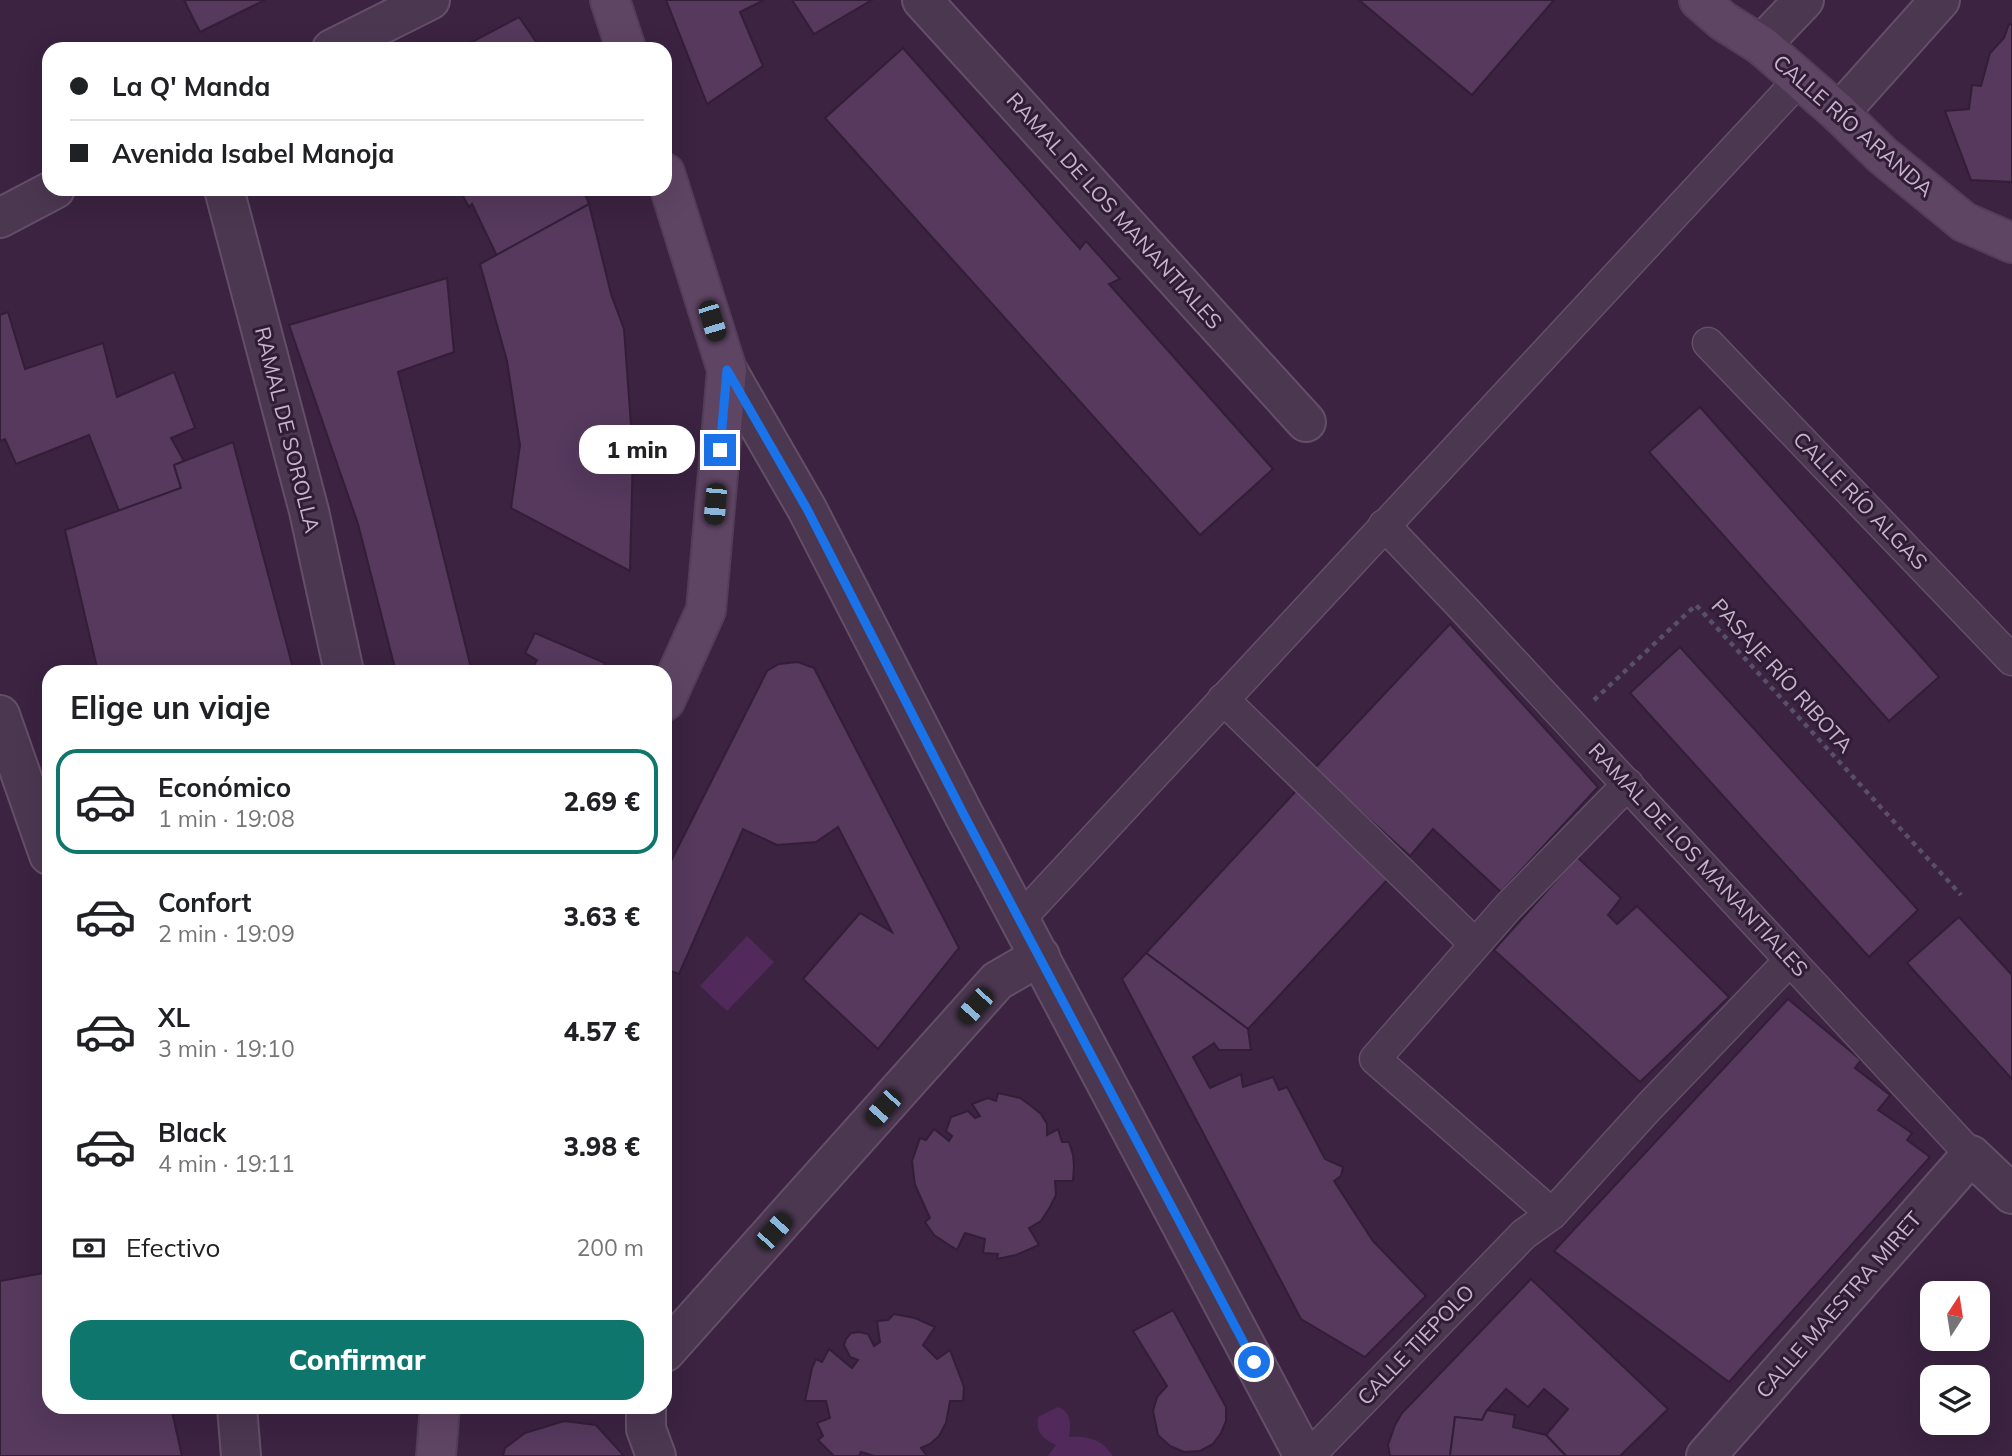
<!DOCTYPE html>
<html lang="es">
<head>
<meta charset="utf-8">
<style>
	body { margin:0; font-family:Mulish,sans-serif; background:#f2f2f2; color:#202124; height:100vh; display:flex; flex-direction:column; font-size:26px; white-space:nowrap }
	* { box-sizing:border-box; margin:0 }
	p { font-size:23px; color:#757577 }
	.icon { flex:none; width:38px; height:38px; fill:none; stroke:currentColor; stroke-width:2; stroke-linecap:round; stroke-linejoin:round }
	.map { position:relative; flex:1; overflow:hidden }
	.sheet { position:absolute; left:42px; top:665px; width:630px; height:749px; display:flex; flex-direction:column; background:#fff; border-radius:21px; box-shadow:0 7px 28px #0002 }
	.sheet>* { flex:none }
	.top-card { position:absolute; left:42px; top:42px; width:630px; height:154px; border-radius:21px; box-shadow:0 7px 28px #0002; display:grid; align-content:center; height:154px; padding:0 28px; background:#fff }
	.needle { width:46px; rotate:12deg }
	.fabs { position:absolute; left:1920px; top:1281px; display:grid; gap:14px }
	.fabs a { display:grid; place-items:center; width:70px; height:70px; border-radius:14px; background:#fff; box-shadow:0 7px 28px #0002; font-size:35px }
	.end { position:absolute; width:32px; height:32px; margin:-16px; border:9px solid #1a73e8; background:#fff; box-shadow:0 0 0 4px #fff }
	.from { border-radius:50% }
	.bubble { position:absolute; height:49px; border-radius:21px; background:#fff; box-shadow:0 7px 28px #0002; font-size:23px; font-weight:800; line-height:49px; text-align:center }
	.car { position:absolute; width:21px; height:42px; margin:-21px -10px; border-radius:9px; box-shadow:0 0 5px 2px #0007; background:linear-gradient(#222 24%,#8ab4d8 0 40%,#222 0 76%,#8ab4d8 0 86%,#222 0) }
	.top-card b { display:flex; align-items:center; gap:24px; height:66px; font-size:26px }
	.top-card b+b { border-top:2px solid #e0e0e0 }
	.top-card i { width:18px; height:18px; background:#202124 }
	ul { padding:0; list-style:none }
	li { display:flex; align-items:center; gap:21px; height:105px; margin:0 14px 10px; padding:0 14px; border:4px solid transparent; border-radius:21px }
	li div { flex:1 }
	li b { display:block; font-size:26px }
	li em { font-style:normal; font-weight:800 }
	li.active { border-color:#0f766e }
	li>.icon { width:63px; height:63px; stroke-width:1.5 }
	h2 { padding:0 28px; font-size:32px; line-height:84px }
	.pay { display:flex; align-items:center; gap:18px; height:77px; padding:0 28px; font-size:26px }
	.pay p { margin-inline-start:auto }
	.button { display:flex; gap:14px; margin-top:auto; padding:14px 28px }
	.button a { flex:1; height:80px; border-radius:21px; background:#0f766e; color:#fff; font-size:28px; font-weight:800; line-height:80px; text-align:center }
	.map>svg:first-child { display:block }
</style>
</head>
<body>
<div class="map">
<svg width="2012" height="1456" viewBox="0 0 2012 1456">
	<rect width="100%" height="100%" fill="#3b2341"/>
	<g fill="#51295b">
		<path d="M747 936 774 962 727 1011 700 986Z"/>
		<path d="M1058 1407C1072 1413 1071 1423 1069 1437 1089 1436 1101 1439 1113 1456H1048L1056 1445C1042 1438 1036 1433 1038 1417Z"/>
	</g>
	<g fill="#56395d" stroke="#331e38" stroke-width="2">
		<path d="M184 0H265L200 32Z"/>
		<path d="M666 0H764L740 12 763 66 707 104Z"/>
		<path d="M792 0H872L814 34Z"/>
		<path d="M1359 0H1554L1472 95Z"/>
		<path d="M519 17 541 49H470L468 44Z"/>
		<path d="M2009 24 2012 25V182L1971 180 1945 111 1969 109 1972 85 1981 86 1990 53 2004 38Z"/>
		<path d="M903 48 1080 249 1086 241 1120 279 1109 284 1273 469 1200 535 825 118Z"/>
		<path d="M459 189H583L589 204 497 256 472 204 469 207Z"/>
		<path d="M589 204 611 294 624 329 633 453 630 571 511 508 520 445 507 361 480 264Z"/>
		<path d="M447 278 454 352 398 372 472 672H396L358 524 289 325Z"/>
		<path d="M8 312 25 369 103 343 117 397 174 372 195 428 171 438 184 461 174 465 181 488 119 511 89 435 16 464 5 439 0 441V315Z"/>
		<path d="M1700 407 1939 677 1889 721 1649 452Z"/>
		<path d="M233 442 294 672H98L65 530 181 488 174 465Z"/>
		<path d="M1450 624 1598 787 1501 892 1433 829 1410 856 1314 769Z"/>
		<path d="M535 633 605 663 601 672H530L537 660 525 653Z"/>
		<path d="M1680 647 1918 910 1869 957 1630 693Z"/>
		<path d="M798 662 814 668 959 948 878 1049 803 979 860 913 892 932 838 827 816 842 777 845 743 829 679 974 665 969V873L767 671 779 664Z"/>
		<path d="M1297 790 1388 879 1248 1029 1146 953Z"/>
		<path d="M1577 857 1621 898 1608 915 1617 924 1637 906 1729 997 1640 1082 1494 950Z"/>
		<path d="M1959 917 2012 975V1079L1907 963Z"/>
		<path d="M1146 953 1248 1029 1251 1050H1219L1214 1043 1193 1057 1210 1088 1241 1074 1243 1087 1273 1077 1279 1090 1287 1087 1325 1159 1343 1167 1341 1176 1334 1181 1373 1241 1426 1296 1365 1357 1301 1319 1122 979Z"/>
		<path d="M1788 999 1861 1060 1855 1068 1890 1095 1878 1110 1912 1133 1907 1140 1930 1157 1729 1382 1554 1251Z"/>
		<path d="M998 1093 1020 1098 1030 1105 1041 1114 1047 1124V1135L1058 1129 1062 1142H1069L1073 1155 1074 1166 1073 1181H1055L1056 1195 1050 1207 1041 1221 1029 1228 1039 1245 1016 1255 997 1259 998 1254 983 1253 985 1239 965 1233 957 1250 934 1235 925 1222 930 1218 915 1185 912 1161 920 1138 926 1140 934 1129 949 1141 952 1136 946 1131 951 1117 968 1111 975 1118 980 1116 972 1104 988 1098 996 1101Z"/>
		<path d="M49 1272V1407H171L182 1456H0V1281Z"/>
		<path d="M1531 1279 1668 1409 1620 1456H1566L1546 1435 1568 1409 1544 1389 1528 1407 1506 1389 1487 1410 1482 1420 1455 1417 1450 1456H1390L1388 1445 1395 1425 1402 1413Z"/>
		<path d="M1173 1310 1226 1407V1421L1221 1433 1213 1444 1200 1451 1184 1452 1170 1446 1158 1435 1153 1411 1157 1397 1167 1386 1133 1331Z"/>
		<path d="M894 1314 915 1318 935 1327 923 1345 937 1359 950 1350 964 1387 963 1401H950L946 1423 939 1436 930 1444 921 1448 927 1456H874L861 1452 859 1456H834L818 1440 823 1436 817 1423 830 1418 826 1401H805L812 1368 816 1359 822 1362 829 1349 852 1368 858 1360 850 1357 844 1345 846 1339 851 1333 859 1332 868 1334 874 1346 880 1342 877 1321 888 1320Z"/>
		<path d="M1487 1410 1515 1415 1513 1427 1546 1435 1566 1456H1450L1455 1417 1482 1420Z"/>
		<path d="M564 1421 596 1425 624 1456H503L505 1448 525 1433Z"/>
	</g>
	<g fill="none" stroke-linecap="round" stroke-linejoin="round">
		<defs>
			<g id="pedestrian">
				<path d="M1708 343 2012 660"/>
				<path d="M1384 525 1464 609 1971 1155"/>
				<path d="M1223 699 1475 944"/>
				<path d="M1020 919 1799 80"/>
				<path d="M1552 1214 1375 1059 1509 906 1628 784"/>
				<path d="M1309 1456 1524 1234 1552 1214 1649 1107 1790 960"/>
			</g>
			<g id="minor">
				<path d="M922 0 1306 422"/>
				<path d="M1761 45 1804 0"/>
				<path d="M332 49 430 0"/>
				<path d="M1839 113 1940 0"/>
				<path d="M224 189 309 511 344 672"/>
				<path d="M0 218 55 189"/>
				<path d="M727 370 807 509 964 815 1304 1456"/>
				<path d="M0 715 49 855"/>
				<path d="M665 1352 997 981 1040 956"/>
				<path d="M237 1407 241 1456"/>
				<path d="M646 1407V1429L656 1456"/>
				<path d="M1706 1456 1971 1155 2012 1194"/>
			</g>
			<g id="secondary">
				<path d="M610 0 626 49"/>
				<path d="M1699 0 1723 21 1761 45 1839 113 1882 155 1964 222 2012 243"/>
				<path d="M665 173 727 370 706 610 665 701"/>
				<path d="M436 1456 440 1407"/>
			</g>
		</defs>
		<use href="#pedestrian" stroke="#644f69" stroke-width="33"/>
		<use href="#minor" stroke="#644f69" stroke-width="42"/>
		<use href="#secondary" stroke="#523e57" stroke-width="42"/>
		<path stroke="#584f6a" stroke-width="4.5" stroke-dasharray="5 5" stroke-linecap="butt" d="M1594 700 1696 605 1961 895"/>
		<use href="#pedestrian" stroke="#4c3751" stroke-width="30"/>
		<use href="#minor" stroke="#4c3751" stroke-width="38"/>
		<use href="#secondary" stroke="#5f4564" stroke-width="38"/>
	</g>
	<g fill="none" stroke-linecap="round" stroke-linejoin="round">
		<path stroke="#1a73e8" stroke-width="9" d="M720 450 727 370 807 509 964 815 1254 1362"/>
	</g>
	<g text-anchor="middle" stroke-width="6" stroke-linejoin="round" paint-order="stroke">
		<g font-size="21" fill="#c7b4cc" stroke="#311c36">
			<text transform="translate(1853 126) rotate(41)" y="7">CALLE RÍO ARANDA</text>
			<text transform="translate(1114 211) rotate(48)" y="7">RAMAL DE LOS MANANTIALES</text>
			<text transform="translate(287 430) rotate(76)" y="7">RAMAL DE SOROLLA</text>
			<text transform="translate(1860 501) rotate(46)" y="7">CALLE RÍO ALGAS</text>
			<text transform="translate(1782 676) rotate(48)" y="7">PASAJE RÍO RIBOTA</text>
			<text transform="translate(1698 860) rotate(47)" y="7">RAMAL DE LOS MANANTIALES</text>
			<text transform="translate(1839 1305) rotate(-49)" y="7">CALLE MAESTRA MIRET</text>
			<text transform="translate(1416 1345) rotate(-46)" y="7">CALLE TIEPOLO</text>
		</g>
	</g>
</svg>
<div class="fabs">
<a><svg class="needle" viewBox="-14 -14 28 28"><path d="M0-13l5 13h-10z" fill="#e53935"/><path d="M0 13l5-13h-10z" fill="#757577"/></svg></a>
<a><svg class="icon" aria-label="layers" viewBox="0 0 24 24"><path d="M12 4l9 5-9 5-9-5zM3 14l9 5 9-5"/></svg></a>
</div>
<i class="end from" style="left:1254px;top:1362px"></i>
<i class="end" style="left:720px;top:450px"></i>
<div class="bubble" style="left:579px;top:425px;width:116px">1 min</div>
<i class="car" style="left:712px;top:321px;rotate:163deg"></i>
<i class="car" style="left:715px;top:504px;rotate:185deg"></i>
<i class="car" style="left:975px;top:1006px;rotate:222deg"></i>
<i class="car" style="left:883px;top:1108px;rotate:222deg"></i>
<i class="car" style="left:774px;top:1231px;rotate:42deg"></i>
<div class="top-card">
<b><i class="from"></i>La Q' Manda</b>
<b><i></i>Avenida Isabel Manoja</b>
</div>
<section class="sheet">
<h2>Elige un viaje</h2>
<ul>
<li class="active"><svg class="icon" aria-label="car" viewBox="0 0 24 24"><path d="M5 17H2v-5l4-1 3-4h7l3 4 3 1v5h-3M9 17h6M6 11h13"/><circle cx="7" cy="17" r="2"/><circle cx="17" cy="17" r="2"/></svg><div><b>Económico</b><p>1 min · 19:08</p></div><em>2.69 €</em></li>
<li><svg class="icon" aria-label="car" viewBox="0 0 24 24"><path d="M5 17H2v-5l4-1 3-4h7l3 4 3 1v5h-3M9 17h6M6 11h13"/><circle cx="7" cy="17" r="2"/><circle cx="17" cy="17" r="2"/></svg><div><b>Confort</b><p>2 min · 19:09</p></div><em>3.63 €</em></li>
<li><svg class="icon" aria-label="car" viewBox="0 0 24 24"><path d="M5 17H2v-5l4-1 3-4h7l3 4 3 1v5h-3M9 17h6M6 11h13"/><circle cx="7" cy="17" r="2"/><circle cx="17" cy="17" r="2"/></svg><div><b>XL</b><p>3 min · 19:10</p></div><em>4.57 €</em></li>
<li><svg class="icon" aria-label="car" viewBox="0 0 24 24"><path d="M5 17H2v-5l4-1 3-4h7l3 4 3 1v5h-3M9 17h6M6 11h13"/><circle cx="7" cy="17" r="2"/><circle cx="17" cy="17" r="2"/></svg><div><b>Black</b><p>4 min · 19:11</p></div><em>3.98 €</em></li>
</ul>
<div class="pay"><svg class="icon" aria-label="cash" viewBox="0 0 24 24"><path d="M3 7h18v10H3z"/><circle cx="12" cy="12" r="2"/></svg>Efectivo<p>200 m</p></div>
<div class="button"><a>Confirmar</a></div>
</section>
</div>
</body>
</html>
